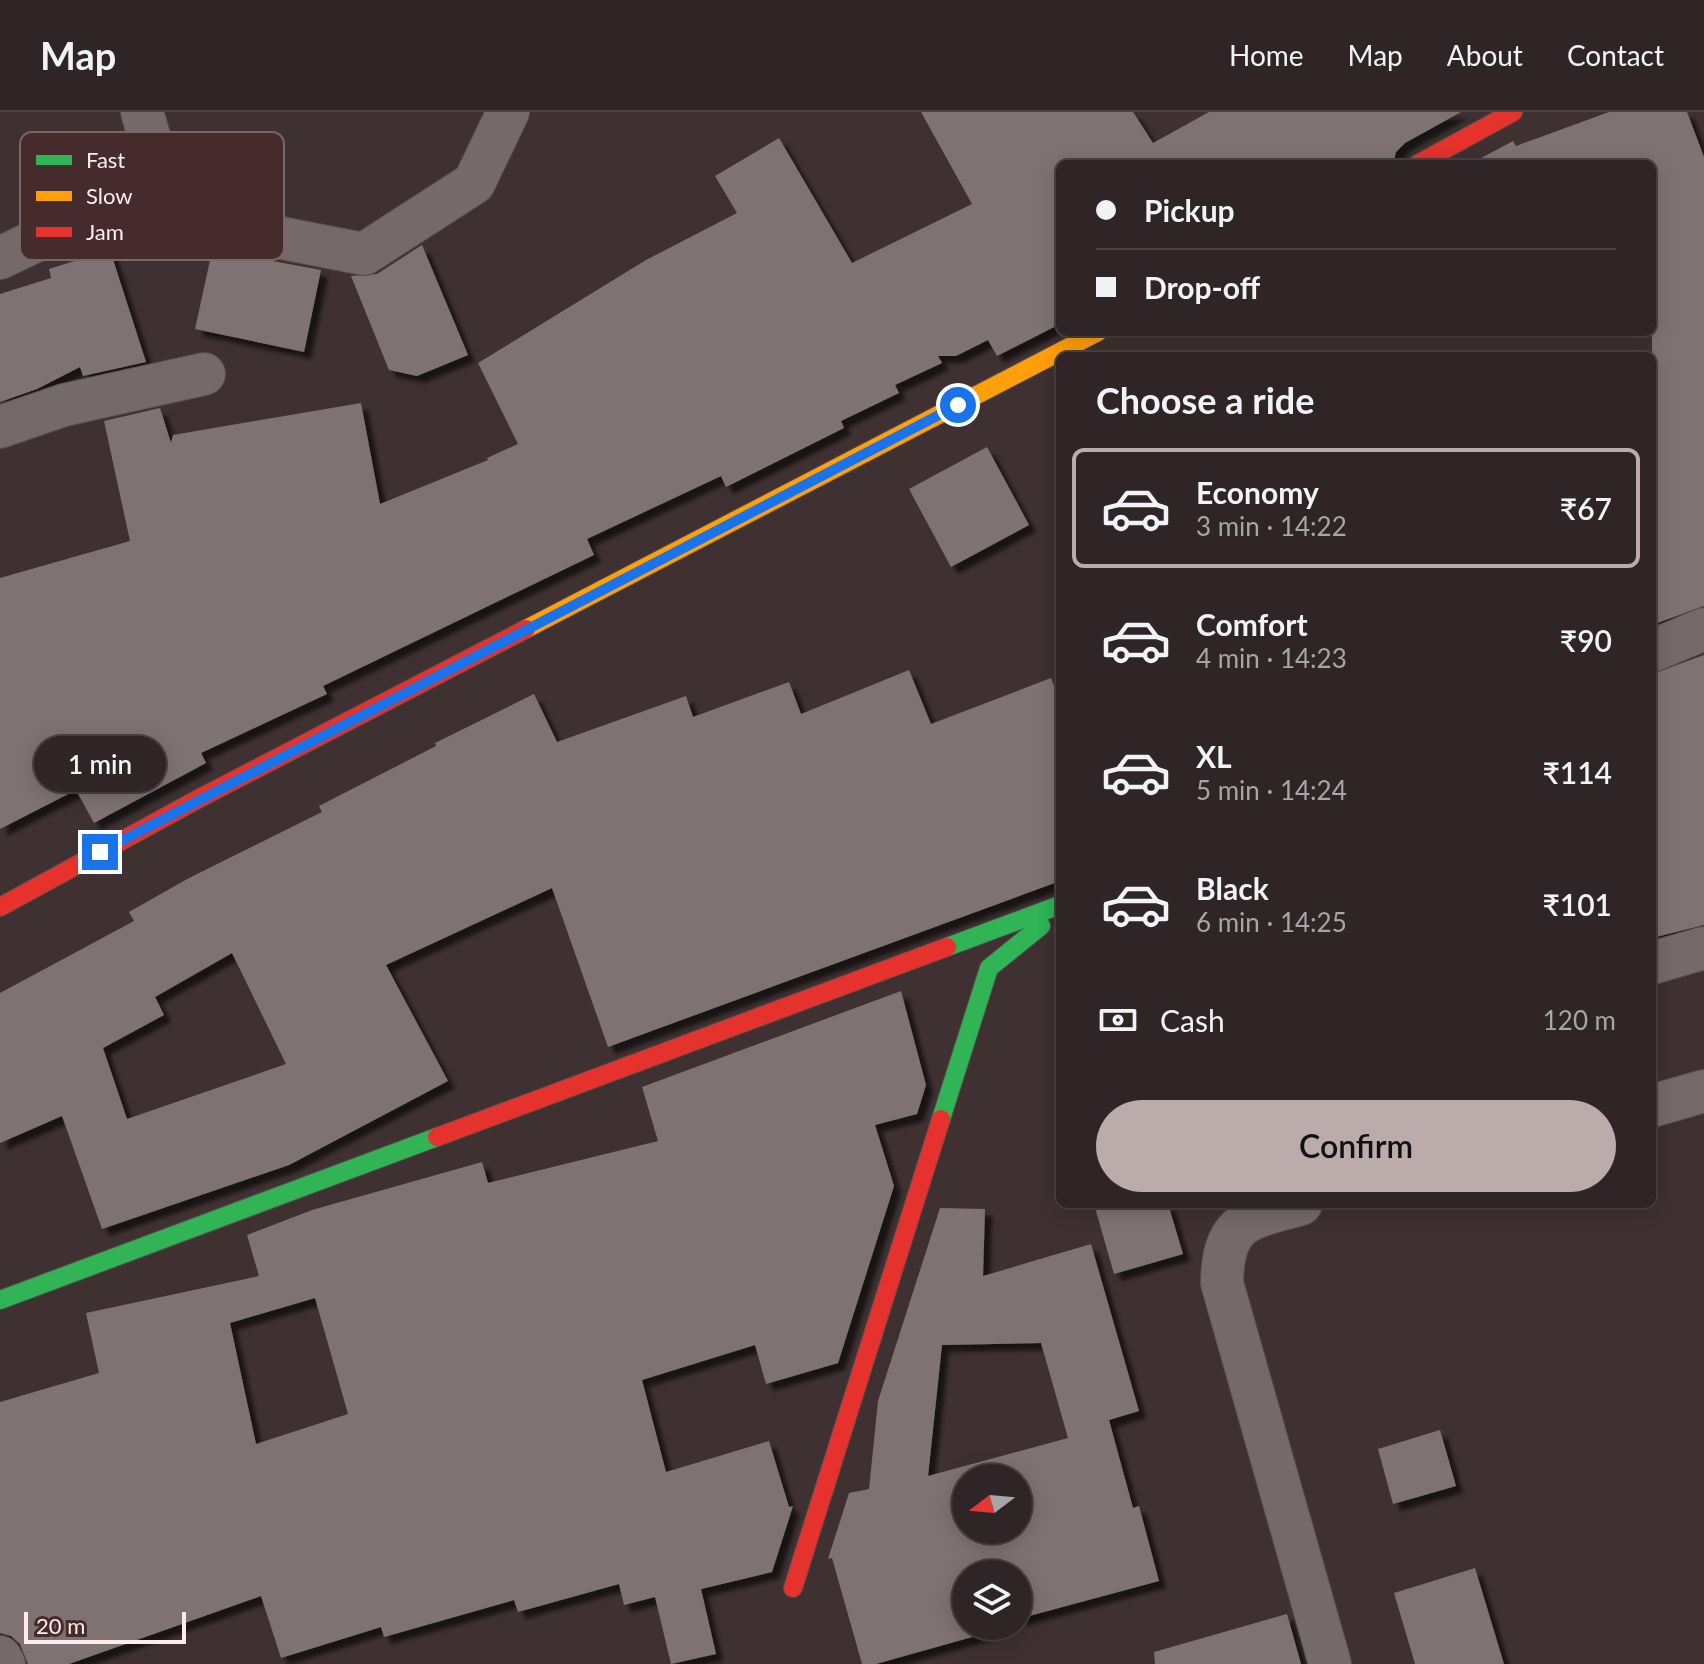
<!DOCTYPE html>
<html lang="en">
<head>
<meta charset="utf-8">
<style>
	body { margin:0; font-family:Lato,sans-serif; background:#372d2e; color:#f1f3f6; height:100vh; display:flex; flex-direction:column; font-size:30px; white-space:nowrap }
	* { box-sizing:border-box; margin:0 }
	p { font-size:26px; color:#a7a5a7 }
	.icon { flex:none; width:44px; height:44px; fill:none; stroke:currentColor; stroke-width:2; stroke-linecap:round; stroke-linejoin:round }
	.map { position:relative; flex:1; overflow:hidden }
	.panel { position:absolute; left:1056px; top:240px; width:600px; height:856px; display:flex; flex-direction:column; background:#2f2526; border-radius:12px; box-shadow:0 4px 20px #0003,0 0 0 2px #4a4243 }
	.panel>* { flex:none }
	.hud { position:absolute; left:1056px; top:48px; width:600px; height:176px; border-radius:12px; box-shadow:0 4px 20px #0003,0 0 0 2px #4a4243; display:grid; align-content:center; height:176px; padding:0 40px; background:#2f2526 }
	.needle { width:52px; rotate:254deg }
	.fabs { position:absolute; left:952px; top:1352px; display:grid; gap:16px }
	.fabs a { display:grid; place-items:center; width:80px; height:80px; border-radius:50%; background:#2f2526; box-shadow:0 4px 20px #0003,0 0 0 2px #4a4243; font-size:40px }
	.scale { position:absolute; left:24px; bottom:20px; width:162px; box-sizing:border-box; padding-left:8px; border:4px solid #feecec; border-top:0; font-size:22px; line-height:28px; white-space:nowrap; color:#feecec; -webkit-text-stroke:6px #452b2c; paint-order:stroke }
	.end { position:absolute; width:36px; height:36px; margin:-18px; border:10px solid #1a73e8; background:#fff; box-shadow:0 0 0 4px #fff }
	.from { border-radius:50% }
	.bubble { position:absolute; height:56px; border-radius:28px; background:#2f2526; box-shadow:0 4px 20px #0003,0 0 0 2px #4a4243; font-size:26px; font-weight:600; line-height:56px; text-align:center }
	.hud b { display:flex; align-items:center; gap:28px; height:76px; font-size:30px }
	.hud b+b { border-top:2px solid #4a4243 }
	.hud i { width:20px; height:20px; background:#f1f3f6 }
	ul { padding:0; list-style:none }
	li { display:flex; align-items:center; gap:24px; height:120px; margin:0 16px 12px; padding:0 24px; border:4px solid transparent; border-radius:12px }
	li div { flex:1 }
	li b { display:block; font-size:30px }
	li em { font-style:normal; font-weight:600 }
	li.on { border-color:#bbabab }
	li>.icon { width:72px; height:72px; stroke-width:1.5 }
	h2 { padding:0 40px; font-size:36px; line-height:96px }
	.pay { display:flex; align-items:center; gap:20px; height:88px; padding:0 40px; font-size:30px }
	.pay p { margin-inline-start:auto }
	.action { display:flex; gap:16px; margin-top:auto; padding:16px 40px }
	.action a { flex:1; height:92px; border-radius:48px; background:#bbabab; color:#111; font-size:32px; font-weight:600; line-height:92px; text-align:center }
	header { display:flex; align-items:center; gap:48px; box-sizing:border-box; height:112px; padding:0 40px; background:#2f2526; border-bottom:2px solid #4a4243 }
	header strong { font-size:38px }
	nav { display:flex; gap:44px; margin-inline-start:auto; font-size:28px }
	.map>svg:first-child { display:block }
</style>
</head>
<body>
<header>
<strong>Map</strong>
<nav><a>Home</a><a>Map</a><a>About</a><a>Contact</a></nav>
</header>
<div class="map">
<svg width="1704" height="1552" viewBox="0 0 1704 1552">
	<defs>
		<filter id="shadow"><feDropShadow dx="7" dy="7" stdDeviation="2" flood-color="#0009"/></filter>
	</defs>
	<rect width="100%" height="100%" fill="#3f3132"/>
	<g fill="#7f7273" fill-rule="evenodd" filter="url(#shadow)">
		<path d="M921 0H1133L1153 31 1209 0H1461L1405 31 1396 40 1393 52H1060V212L997 244 988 228 956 244H938L942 251 895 273 899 281 841 309 844 316 726 375 721 364 587 427 594 443 323 574 327 582 201 641 206 651 94 711 76 678 0 717V466L130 429 104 309 160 296 171 331 173 323 361 291 380 392 488 348 487 346 518 332 478 251 646 148 737 101 715 64 779 26 852 151 972 92Z"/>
		<path d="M1609 0H1687L1704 45V494L1652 513V52H1470L1513 29 1516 34Z"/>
		<path d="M214 130 251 145 321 158 304 240 195 217Z"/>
		<path d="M422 133 468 243 417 264 389 258 351 164 377 162Z"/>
		<path d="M110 138 146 250 83 264 80 255 37 277 0 290V182L51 166 49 157Z"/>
		<path d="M987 335 1029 413 951 455 909 377Z"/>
		<path d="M1704 543V813L1652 826V562Z"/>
		<path d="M909 558 931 612 1051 566 1060 589V769L608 935 552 776 386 853 448 969 289 1053 102 1117 62 1004 0 1031V881L134 809 129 800 189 766 322 700 319 694 436 634 435 631 534 582 557 630 686 584 693 605 789 570 801 602ZM232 841 286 952 127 1007 103 936 164 903 155 885Z"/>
		<path d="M901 879 926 973 917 1002 875 1013 894 1074 838 1251 766 1272 755 1233 642 1268 666 1360 769 1329 789 1395 793 1394 772 1460 701 1477 716 1542 671 1552 655 1485 624 1493 619 1472 518 1500 514 1488 384 1525 381 1515 281 1546 261 1484 69 1552H28L20 1532 11 1524 0 1521V1290L99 1261 86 1201 259 1164 247 1123 312 1098 482 1050 488 1071 658 1029 642 975ZM315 1186 348 1302 256 1332 230 1211Z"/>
		<path d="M1094 1092H1168L1183 1142 1114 1162Z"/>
		<path d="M940 1096 985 1097 983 1164 1091 1132 1139 1299 1109 1308 1133 1396 1139 1394 1159 1469 1018 1507V1462H966V1514H996L997 1518 876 1552H862L832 1446 828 1447 849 1381 869 1377 878 1289ZM1041 1231 1068 1326 928 1364 942 1233ZM966 1366H1018V1418H966Z"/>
		<path d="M1440 1318 1456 1374 1393 1392 1378 1337Z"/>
		<path d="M1475 1456 1504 1552H1415L1394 1481Z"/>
		<path d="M1287 1502 1301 1552H1155L1154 1540Z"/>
	</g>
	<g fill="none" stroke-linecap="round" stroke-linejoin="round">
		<defs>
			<g id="street">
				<path d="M142 0 162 68"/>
				<path d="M0 146 162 68 256 121 364 142 474 71 508 0"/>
				<path d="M0 315 64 293 204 262"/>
				<path d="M1652 539 1704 517"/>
				<path d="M1652 851 1704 836"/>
				<path d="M1652 994 1704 979"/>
				<path d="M1301 1092C1247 1107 1223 1108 1222 1171L1330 1552"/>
				<path d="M0 1545 4 1552"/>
			</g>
			<g id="fast">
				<path d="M947 835 1060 793"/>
				<path d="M941 1007 989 856 1041 814"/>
				<path d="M0 1188 437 1025"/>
			</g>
			<path id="slow" d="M526 517 1098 220"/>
			<g id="jam">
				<path d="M1418 52 1513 0"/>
				<path d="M0 795 200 686 526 517"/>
				<path d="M437 1025 947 835"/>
				<path d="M793 1476 941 1007"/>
			</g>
		</defs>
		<use href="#street" stroke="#594d4d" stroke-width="44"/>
		<use href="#fast" stroke="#594d4d" stroke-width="20"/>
		<use href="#slow" stroke="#594d4d" stroke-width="20"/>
		<use href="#jam" stroke="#594d4d" stroke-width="20"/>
		<use href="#street" stroke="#756a6a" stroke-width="42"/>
		<use href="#fast" stroke="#30b455" stroke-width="18"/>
		<use href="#slow" stroke="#ff9f0a" stroke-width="18"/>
		<use href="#jam" stroke="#e5322d" stroke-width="18"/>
	</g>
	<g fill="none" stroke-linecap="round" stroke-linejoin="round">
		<path stroke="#1a73e8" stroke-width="10" d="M100 740 958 293"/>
	</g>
	<rect x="20" y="20" width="264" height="128" rx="12" fill="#452b2c" stroke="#7c6566" stroke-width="2"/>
	<rect x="36" y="43" width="36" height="10" fill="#30b455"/>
	<rect x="36" y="79" width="36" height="10" fill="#ff9f0a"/>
	<rect x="36" y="115" width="36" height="10" fill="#e5322d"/>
	<g font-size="22" fill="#feecec">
		<text x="86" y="56">Fast</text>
		<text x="86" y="92">Slow</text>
		<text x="86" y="128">Jam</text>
	</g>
</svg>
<div class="fabs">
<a><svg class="needle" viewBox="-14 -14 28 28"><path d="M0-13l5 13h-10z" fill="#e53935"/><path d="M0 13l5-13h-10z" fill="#a7a5a7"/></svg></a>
<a><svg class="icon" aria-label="layers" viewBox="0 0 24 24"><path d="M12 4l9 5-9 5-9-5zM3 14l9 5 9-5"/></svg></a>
</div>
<div class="scale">20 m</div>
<i class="end from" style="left:958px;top:293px"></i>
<i class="end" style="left:100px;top:740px"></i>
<div class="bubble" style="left:34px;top:624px;width:132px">1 min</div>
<div class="hud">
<b><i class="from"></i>Pickup</b>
<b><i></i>Drop-off</b>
</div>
<section class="panel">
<h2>Choose a ride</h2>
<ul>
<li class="on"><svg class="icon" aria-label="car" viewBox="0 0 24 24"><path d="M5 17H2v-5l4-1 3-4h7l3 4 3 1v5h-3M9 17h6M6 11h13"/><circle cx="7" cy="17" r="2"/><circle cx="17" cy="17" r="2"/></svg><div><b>Economy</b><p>3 min · 14:22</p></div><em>₹67</em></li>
<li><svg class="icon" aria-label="car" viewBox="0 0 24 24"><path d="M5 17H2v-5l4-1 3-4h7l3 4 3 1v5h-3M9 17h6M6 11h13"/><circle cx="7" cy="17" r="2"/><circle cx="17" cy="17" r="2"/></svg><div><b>Comfort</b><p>4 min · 14:23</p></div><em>₹90</em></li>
<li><svg class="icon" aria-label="car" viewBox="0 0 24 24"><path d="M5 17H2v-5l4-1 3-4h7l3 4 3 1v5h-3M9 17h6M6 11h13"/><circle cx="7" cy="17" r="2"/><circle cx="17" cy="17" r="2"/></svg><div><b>XL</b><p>5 min · 14:24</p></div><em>₹114</em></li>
<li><svg class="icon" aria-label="car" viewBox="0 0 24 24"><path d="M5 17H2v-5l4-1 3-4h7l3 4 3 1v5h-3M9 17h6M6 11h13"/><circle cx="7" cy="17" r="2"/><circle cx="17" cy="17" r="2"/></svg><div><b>Black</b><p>6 min · 14:25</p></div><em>₹101</em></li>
</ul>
<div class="pay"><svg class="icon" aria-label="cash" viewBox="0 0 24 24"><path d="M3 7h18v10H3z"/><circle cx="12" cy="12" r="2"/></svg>Cash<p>120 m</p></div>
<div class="action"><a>Confirm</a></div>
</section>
</div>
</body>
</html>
